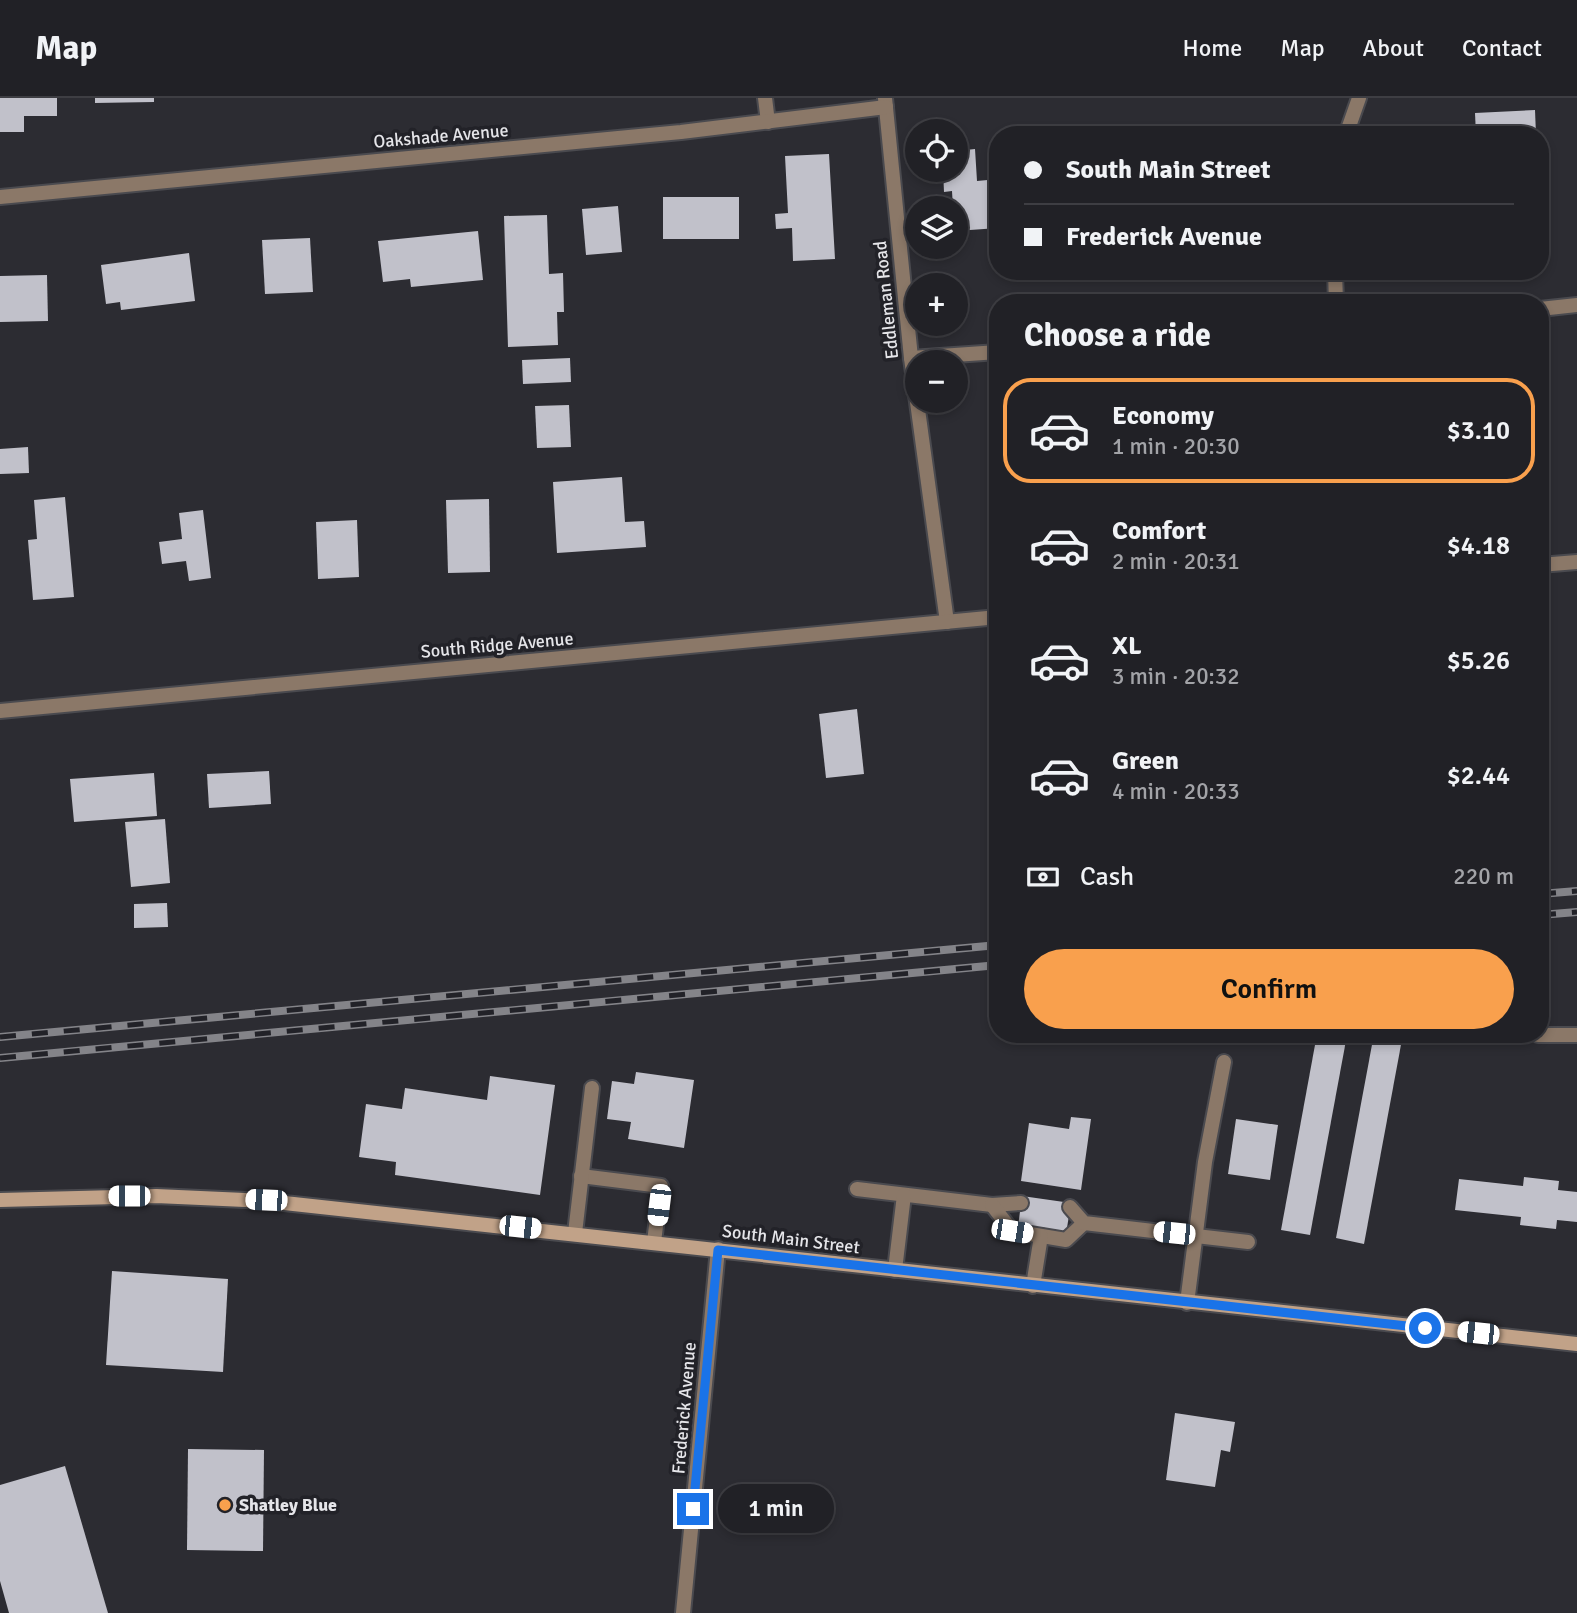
<!DOCTYPE html>
<html lang="en">
<head>
<meta charset="utf-8">
<style>
	body { margin:0; font-family:Signika,sans-serif; background:#29292e; color:#f1f3f6; height:100vh; display:flex; flex-direction:column; font-size:26px; white-space:nowrap }
	* { box-sizing:border-box; margin:0 }
	p { font-size:23px; color:#a2a3a7 }
	.icon { flex:none; width:38px; height:38px; fill:none; stroke:currentColor; stroke-width:2; stroke-linecap:round; stroke-linejoin:round }
	.map { position:relative; flex:1; overflow:hidden }
	.details { position:absolute; left:989px; top:196px; width:560px; height:749px; display:flex; flex-direction:column; background:#212126; border-radius:28px; box-shadow:0 4px 10px #0003,0 0 0 2px #3e3e43 }
	.details>* { flex:none }
	.hud { position:absolute; left:989px; top:28px; width:560px; height:154px; border-radius:28px; box-shadow:0 4px 10px #0003,0 0 0 2px #3e3e43; display:grid; align-content:center; height:154px; padding:0 35px; background:#212126 }
	.buttons { position:absolute; left:905px; top:21px; display:grid; gap:14px }
	.buttons a { display:grid; place-items:center; width:63px; height:63px; border-radius:50%; background:#212126; box-shadow:0 4px 10px #0003,0 0 0 2px #3e3e43; font-size:35px }
	.end { position:absolute; width:32px; height:32px; margin:-16px; border:9px solid #1a73e8; background:#fff; box-shadow:0 0 0 4px #fff }
	.from { border-radius:50% }
	.bubble { position:absolute; height:49px; border-radius:24px; background:#212126; box-shadow:0 4px 10px #0003,0 0 0 2px #3e3e43; font-size:23px; font-weight:600; line-height:49px; text-align:center }
	.car { position:absolute; width:21px; height:42px; margin:-21px -10px; border-radius:9px; box-shadow:0 0 5px 2px #0007; background:linear-gradient(#fff 24%,#345 0 40%,#fff 0 76%,#345 0 86%,#fff 0) }
	.hud b { display:flex; align-items:center; gap:24px; height:66px; font-size:26px }
	.hud b+b { border-top:2px solid #3e3e43 }
	.hud i { width:18px; height:18px; background:#f1f3f6 }
	ul { padding:0; list-style:none }
	li { display:flex; align-items:center; gap:21px; height:105px; margin:0 14px 10px; padding:0 21px; border:4px solid transparent; border-radius:28px }
	li div { flex:1 }
	li b { display:block; font-size:26px }
	li em { font-style:normal; font-weight:600 }
	li.on { border-color:#f9a04d }
	li>.icon { width:63px; height:63px; stroke-width:1.5 }
	h2 { padding:0 35px; font-size:32px; line-height:84px }
	.pay { display:flex; align-items:center; gap:18px; height:77px; padding:0 35px; font-size:26px }
	.pay p { margin-inline-start:auto }
	.primary-button { display:flex; gap:14px; margin-top:auto; padding:14px 35px }
	.primary-button a { flex:1; height:80px; border-radius:42px; background:#f9a04d; color:#111; font-size:28px; font-weight:600; line-height:80px; text-align:center }
	header { display:flex; align-items:center; gap:42px; box-sizing:border-box; height:98px; padding:0 35px; background:#212126; border-bottom:2px solid #3e3e43 }
	header strong { font-size:33px }
	nav { display:flex; gap:38px; margin-inline-start:auto; font-size:24px }
	.map>svg:first-child { display:block }
</style>
</head>
<body>
<header>
<strong>Map</strong>
<nav><a>Home</a><a>Map</a><a>About</a><a>Contact</a></nav>
</header>
<div class="map">
<svg width="1577" height="1515" viewBox="0 0 1577 1515">
	<rect width="100%" height="100%" fill="#2c2c32"/>
	<g fill="#c1c1ca">
		<path d="M0 0H57V18H24V34H0Z"/>
		<path d="M95 0H154V4L95 5Z"/>
		<path d="M1535 12 1536 37H1476L1475 15Z"/>
		<path d="M975 51 977 83 998 81V130L956 133V110H953L952 93 944 94 943 72H956V53Z"/>
		<path d="M829 56 835 161 793 163 792 130 776 131 775 116 788 115 785 58Z"/>
		<rect x="663" y="99" width="76" height="42"/>
		<path d="M618 108 622 154 586 157 582 111Z"/>
		<path d="M547 117 549 176 563 175 564 214H557L558 247 508 249 504 118Z"/>
		<path d="M478 133 483 182 411 189 410 181 383 184 378 143Z"/>
		<path d="M310 140 313 194 265 196 262 142Z"/>
		<path d="M189 155 195 203 121 212 120 204 106 206 101 167Z"/>
		<path d="M47 177 48 223 0 224V178Z"/>
		<path d="M570 260 571 284 523 286 522 262Z"/>
		<path d="M569 307 571 349 537 350 535 308Z"/>
		<path d="M28 349 29 375 0 376V351Z"/>
		<path d="M622 379 625 424 644 423 646 449 557 455 553 384Z"/>
		<path d="M65 399 74 499 33 502 28 442 37 441 34 402Z"/>
		<path d="M489 401 490 474 448 475 446 402Z"/>
		<path d="M203 412 211 480 189 483 186 463 162 466 159 444 182 441 179 415Z"/>
		<path d="M357 422 359 479 318 481 316 424Z"/>
		<path d="M857 611 864 676 826 680 819 616Z"/>
		<path d="M269 673 271 706 209 710 207 676Z"/>
		<path d="M154 675 157 718 74 724 70 681Z"/>
		<path d="M165 721 170 785 131 789 125 724Z"/>
		<path d="M167 805 168 829 134 830V806Z"/>
		<path d="M1317 936 1347 937 1310 1137 1281 1132Z"/>
		<path d="M1374 936H1403L1364 1146 1336 1140Z"/>
		<path d="M636 974 694 982 684 1050 628 1041 631 1024 607 1021 612 983 634 986Z"/>
		<path d="M490 978 555 987 540 1097 395 1077 396 1064 359 1059 366 1006 402 1011 405 990 487 1002Z"/>
		<path d="M1071 1019 1091 1021 1081 1092 1021 1083 1029 1025 1069 1031Z"/>
		<path d="M1236 1021 1278 1027 1270 1082 1228 1076Z"/>
		<path d="M1524 1079 1559 1083 1558 1092 1577 1094V1124L1557 1122 1556 1131 1520 1127 1521 1119 1455 1112 1459 1081 1523 1088Z"/>
		<path d="M1022 1098 1071 1105 1066 1136 1018 1129Z"/>
		<path d="M112 1173 228 1181 223 1274 106 1267Z"/>
		<path d="M1175 1315 1235 1324 1230 1354 1221 1352 1215 1389 1166 1382Z"/>
		<path d="M188 1351 264 1352 263 1453 187 1452Z"/>
		<path d="M65 1368 108 1515H9L0 1483V1387Z"/>
	</g>
	<g fill="none" stroke-linecap="round" stroke-linejoin="round">
		<defs>
			<g id="service">
				<path d="M765 0 768 24"/>
				<path d="M1538 937H1577"/>
				<path d="M581 1078 661 1088 654 1144"/>
				<path d="M857 1091 992 1107 1021 1105"/>
				<path d="M992 1107 1012 1133 1066 1142 1084 1125"/>
				<path d="M1070 1109 1084 1125 1248 1144"/>
				<path d="M575 1135 592 990"/>
				<path d="M895 1172 904 1097"/>
				<path d="M1033 1188 1041 1138"/>
				<path d="M1187 1205 1205 1064 1224 964"/>
			</g>
			<g id="minor">
				<path d="M885 0 911 260 947 524"/>
				<path d="M1346 37 1359 0"/>
				<path d="M0 99 681 34 886 9"/>
				<path d="M1335 173 1336 205"/>
				<path d="M1540 211 1577 207"/>
				<path d="M911 260 998 254"/>
				<path d="M683 1515 718 1151"/>
			</g>
			<g id="tertiary">
				<path d="M1540 467 1577 464"/>
				<path d="M0 613 998 519"/>
			</g>
			<path id="secondary" d="M0 1102 156 1098 266 1103 1577 1246"/>
		</defs>
		<use href="#service" stroke="#4a4a4f" stroke-width="18"/>
		<use href="#minor" stroke="#4a4a4f" stroke-width="18"/>
		<use href="#tertiary" stroke="#4a4a4f" stroke-width="18"/>
		<use href="#secondary" stroke="#4a4a4f" stroke-width="18"/>
		<use href="#service" stroke="#8b7868" stroke-width="14"/>
		<use href="#minor" stroke="#8b7868" stroke-width="14"/>
		<use href="#tertiary" stroke="#8b7868" stroke-width="14"/>
		<use href="#secondary" stroke="#c1a288" stroke-width="14"/>
		<defs>
			<g id="rail">
				<path d="M1540 796 1577 793"/>
				<path d="M1540 817 1577 814"/>
				<path d="M0 939 998 847"/>
				<path d="M0 960 998 867"/>
			</g>
		</defs>
		<use href="#rail" stroke="#848489" stroke-width="8"/>
		<use href="#rail" stroke="#222228" stroke-width="5" stroke-dasharray="16" stroke-linecap="butt"/>
	</g>
	<g fill="none" stroke-linecap="round" stroke-linejoin="round">
		<path stroke="#1a73e8" stroke-width="9" d="M693 1411 718 1152 1425 1230"/>
	</g>
	<circle fill="#f9a04d" stroke="#222228" stroke-width="2.5" cx="225" cy="1407" r="7"/>
	<g text-anchor="middle" stroke-width="7" stroke-linejoin="round" paint-order="stroke">
		<g font-size="18" fill="#e5e5e9" stroke="#222228">
			<text transform="translate(441 38) rotate(-5)" y="6">Oakshade Avenue</text>
			<text transform="translate(886 202) rotate(-96)" y="6">Eddleman Road</text>
			<text transform="translate(497 547) rotate(-5)" y="6">South Ridge Avenue</text>
			<text transform="translate(791 1141) rotate(7)" y="6">South Main Street</text>
			<text transform="translate(684 1310) rotate(-85)" y="6">Frederick Avenue</text>
		</g>
		<g font-size="18" font-weight="bold" fill="#e5e5e9" stroke="#222228" text-anchor="start">
			<text x="239" y="1413">Shatley Blue</text>
		</g>
	</g>
</svg>
<div class="buttons">
<a><svg class="icon" aria-label="locate" viewBox="0 0 24 24"><circle cx="12" cy="12" r="6"/><path d="M12 2v4M12 18v4M2 12h4M18 12h4"/></svg></a>
<a><svg class="icon" aria-label="layers" viewBox="0 0 24 24"><path d="M12 4l9 5-9 5-9-5zM3 14l9 5 9-5"/></svg></a>
<a>+</a>
<a>−</a>
</div>
<i class="end from" style="left:1425px;top:1230px"></i>
<i class="end" style="left:693px;top:1411px"></i>
<div class="bubble" style="left:718px;top:1386px;width:116px">1 min</div>
<i class="car" style="left:129px;top:1098px;rotate:270deg"></i>
<i class="car" style="left:266px;top:1102px;rotate:272deg"></i>
<i class="car" style="left:659px;top:1107px;rotate:187deg"></i>
<i class="car" style="left:520px;top:1129px;rotate:96deg"></i>
<i class="car" style="left:1012px;top:1133px;rotate:99deg"></i>
<i class="car" style="left:1174px;top:1135px;rotate:276deg"></i>
<i class="car" style="left:1478px;top:1235px;rotate:276deg"></i>
<div class="hud">
<b><i class="from"></i>South Main Street</b>
<b><i></i>Frederick Avenue</b>
</div>
<section class="details">
<h2>Choose a ride</h2>
<ul>
<li class="on"><svg class="icon" aria-label="car" viewBox="0 0 24 24"><path d="M5 17H2v-5l4-1 3-4h7l3 4 3 1v5h-3M9 17h6M6 11h13"/><circle cx="7" cy="17" r="2"/><circle cx="17" cy="17" r="2"/></svg><div><b>Economy</b><p>1 min · 20:30</p></div><em>$3.10</em></li>
<li><svg class="icon" aria-label="car" viewBox="0 0 24 24"><path d="M5 17H2v-5l4-1 3-4h7l3 4 3 1v5h-3M9 17h6M6 11h13"/><circle cx="7" cy="17" r="2"/><circle cx="17" cy="17" r="2"/></svg><div><b>Comfort</b><p>2 min · 20:31</p></div><em>$4.18</em></li>
<li><svg class="icon" aria-label="car" viewBox="0 0 24 24"><path d="M5 17H2v-5l4-1 3-4h7l3 4 3 1v5h-3M9 17h6M6 11h13"/><circle cx="7" cy="17" r="2"/><circle cx="17" cy="17" r="2"/></svg><div><b>XL</b><p>3 min · 20:32</p></div><em>$5.26</em></li>
<li><svg class="icon" aria-label="car" viewBox="0 0 24 24"><path d="M5 17H2v-5l4-1 3-4h7l3 4 3 1v5h-3M9 17h6M6 11h13"/><circle cx="7" cy="17" r="2"/><circle cx="17" cy="17" r="2"/></svg><div><b>Green</b><p>4 min · 20:33</p></div><em>$2.44</em></li>
</ul>
<div class="pay"><svg class="icon" aria-label="cash" viewBox="0 0 24 24"><path d="M3 7h18v10H3z"/><circle cx="12" cy="12" r="2"/></svg>Cash<p>220 m</p></div>
<div class="primary-button"><a>Confirm</a></div>
</section>
</div>
</body>
</html>
